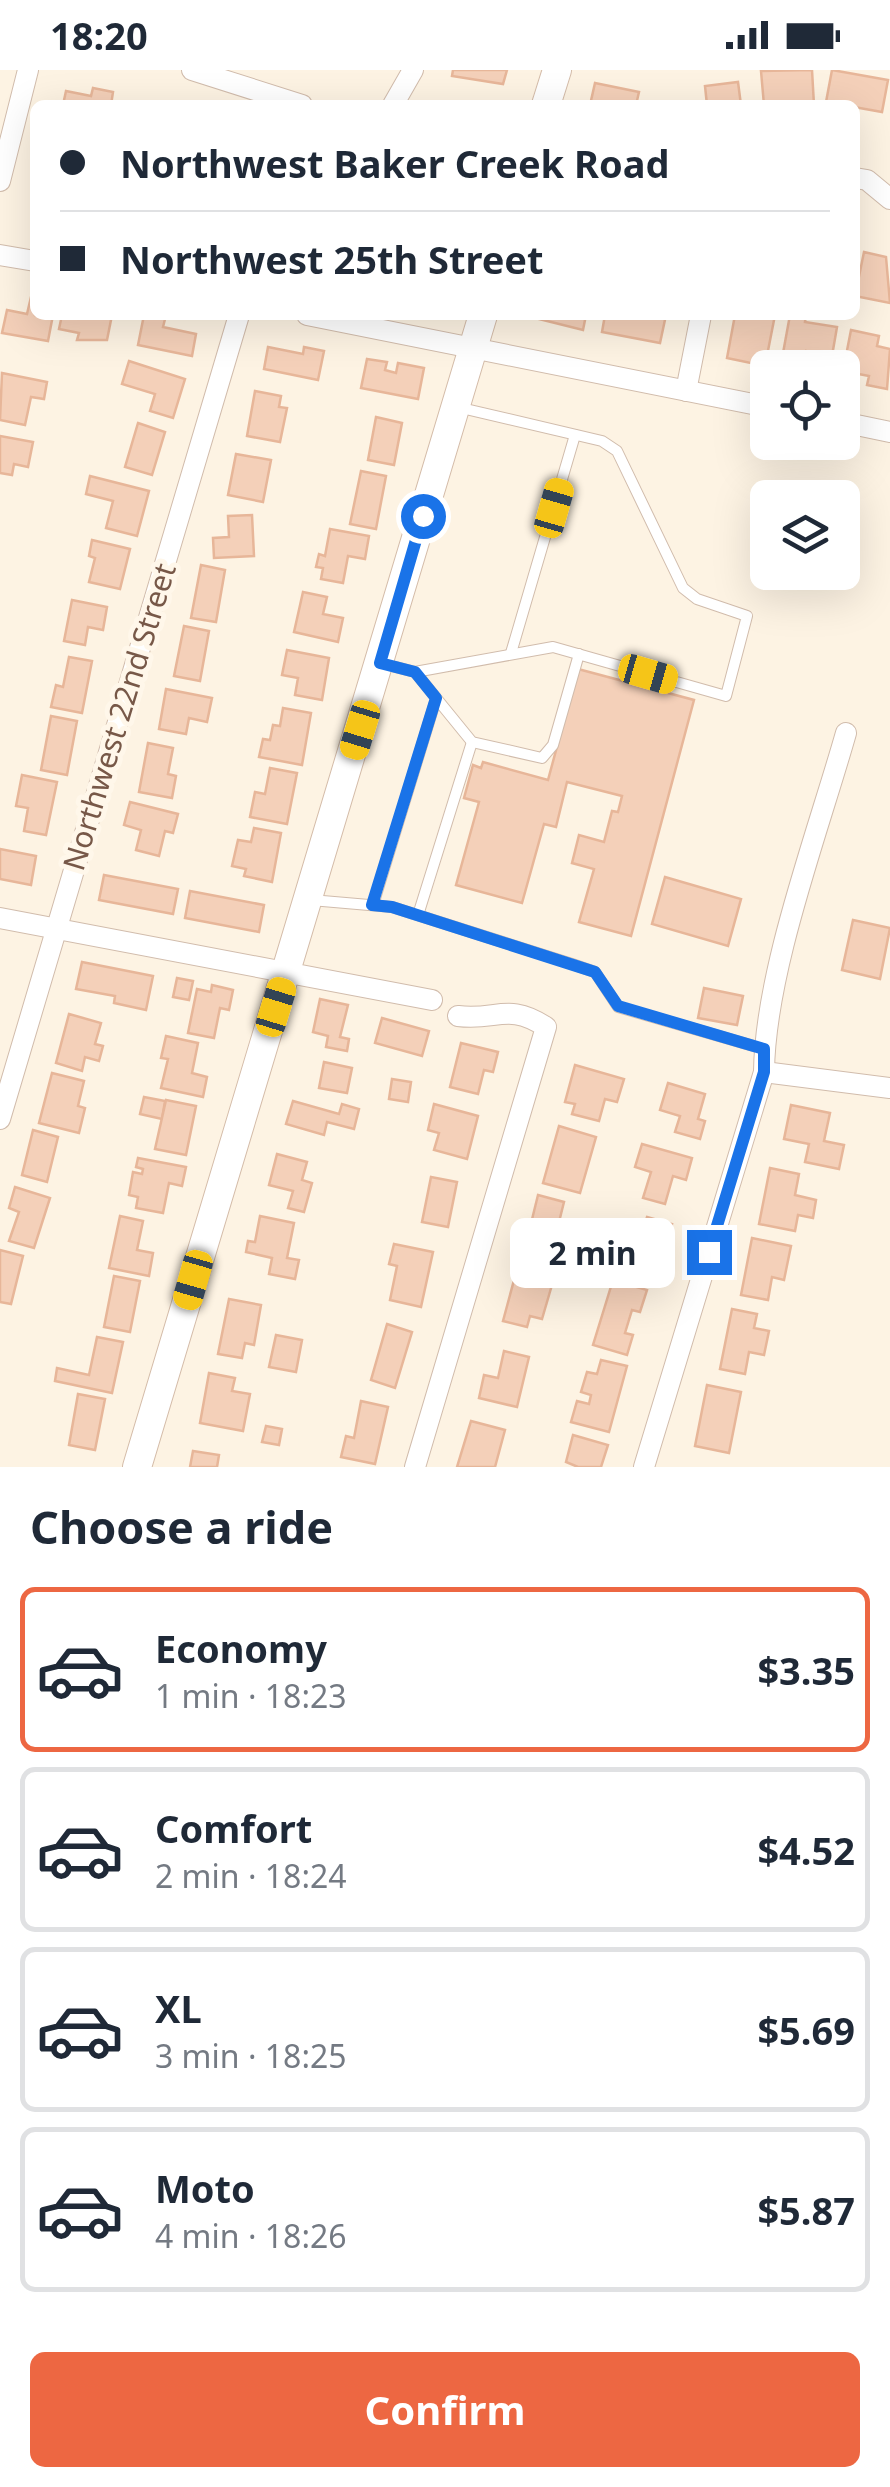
<!DOCTYPE html>
<html lang="en">
<head>
<meta charset="utf-8">
<style>
	body { margin:0; font-family:"Noto Sans",sans-serif; background:#f6f6f7; color:#1f2937; height:100vh; display:flex; flex-direction:column; font-size:38px; white-space:nowrap }
	* { box-sizing:border-box; margin:0 }
	p { font-size:32px; color:#747a83 }
	.icon { flex:none; width:55px; height:55px; fill:none; stroke:currentColor; stroke-width:2; stroke-linecap:round; stroke-linejoin:round }
	.map { position:relative; height:1397px; overflow:hidden }
	.side { display:flex; flex-direction:column; background:#fff; flex:1 }
	.side>* { flex:none }
	.top-card { position:absolute; left:30px; top:30px; width:830px; height:220px; border-radius:15px; box-shadow:0 10px 40px #0002; display:grid; align-content:center; height:220px; padding:0 30px; background:#fff }
	.fabs { position:absolute; left:750px; top:280px; display:grid; gap:20px }
	.fabs a { display:grid; place-items:center; width:110px; height:110px; border-radius:15px; background:#fff; box-shadow:0 10px 40px #0002; font-size:50px }
	.end { position:absolute; width:45px; height:45px; margin:-22px; border:12px solid #1a73e8; background:#fff; box-shadow:0 0 0 5px #fff }
	.from { border-radius:50% }
	.bubble { position:absolute; height:70px; border-radius:15px; background:#fff; box-shadow:0 10px 40px #0002; font-size:32px; font-weight:700; line-height:70px; text-align:center }
	.car { position:absolute; width:30px; height:60px; margin:-30px -15px; border-radius:12px; box-shadow:0 0 8px 2px #0007; background:linear-gradient(#f5c518 24%,#345 0 40%,#f5c518 0 76%,#345 0 86%,#f5c518 0) }
	.top-card b { display:flex; align-items:center; gap:35px; height:95px; font-size:38px }
	.top-card b+b { border-top:2px solid #e0e1e3 }
	.top-card i { width:25px; height:25px; background:#1f2937 }
	ul { padding:0; list-style:none }
	li { display:flex; align-items:center; gap:30px; height:165px; margin:0 20px 15px; padding:0 10px; border:5px solid #e0e1e3; border-radius:15px }
	li div { flex:1 }
	li b { display:block; font-size:38px }
	li em { font-style:normal; font-weight:700 }
	li.active { border-color:#ed6742 }
	li>.icon { width:90px; height:90px; stroke-width:1.5 }
	h2 { padding:0 30px; font-size:45px; line-height:120px }
	.button { display:flex; gap:20px; margin-top:auto; padding:20px 30px }
	.button a { flex:1; height:115px; border-radius:15px; background:#ed6742; color:#fff; font-size:40px; font-weight:700; line-height:115px; text-align:center }
	.status { display:flex; justify-content:space-between; align-items:center; height:70px; padding:0 50px; background:#fff; direction:ltr }
	.status svg { height:28px; fill:currentColor }
	.map>svg:first-child { display:block }
</style>
</head>
<body>
<div class="status"><b>18:20</b><svg viewBox="0 0 49 12"><path d="M0 12V9h3v3zM5 12V6h3v6zM10 12V3h3v9zM15 12V0h3v12zM26 1h20v11H26zM47 4h2v5h-2z"/></svg></div>
<div class="map">
<svg width="890" height="1397" viewBox="0 0 890 1397">
	<rect width="100%" height="100%" fill="#fdf3e3"/>
	<g fill="#f4d0b9" stroke="#e7b699" stroke-width="2.5">
		<path d="M453 0H507L503 14 452 6Z"/>
		<path d="M812 0 814 35H764L761 1Z"/>
		<path d="M832 0 888 10 882 42 826 32Z"/>
		<path d="M738 12 741 35H707L705 16Z"/>
		<path d="M595 13 639 22 636 35H590Z"/>
		<path d="M93 18 113 22 111 35H63L66 21 91 26Z"/>
		<path d="M864 182 886 187 890 233 855 226Z"/>
		<path d="M31 227H35V245H53L48 271 2 263 7 240 27 244Z"/>
		<path d="M62 245H112L107 270H77L79 263 59 259Z"/>
		<path d="M144 245 165 249 163 257 196 264 192 286 138 275Z"/>
		<path d="M523 245H586L583 260Z"/>
		<path d="M605 245H666L660 273 602 262Z"/>
		<path d="M735 245H775L765 296 727 288Z"/>
		<path d="M790 245H806L805 252 837 257 832 286 806 281 803 298 781 294Z"/>
		<path d="M851 260 879 266 877 276 890 279 887 319 867 315 869 306 843 301Z"/>
		<path d="M268 277 303 284 304 277 324 281 318 310 264 299Z"/>
		<path d="M367 289 387 292 385 300 396 303 398 293 424 298 418 329 361 318Z"/>
		<path d="M129 291 185 309 173 348 150 341 155 324 122 314Z"/>
		<path d="M2 303 47 312 44 329 31 327 25 355 0 350Z"/>
		<path d="M255 321 281 326 279 337 287 338 280 372 247 366Z"/>
		<path d="M376 347 402 353 394 395 368 390Z"/>
		<path d="M138 353 165 362 152 405 125 397Z"/>
		<path d="M0 366 33 372 28 397 14 394 12 405 0 403Z"/>
		<path d="M236 384 271 390 263 432 228 425Z"/>
		<path d="M361 401 386 406 376 459 350 454Z"/>
		<path d="M90 406 149 421 137 466 106 458 113 431 86 424Z"/>
		<path d="M252 445 254 486 214 488 213 468 229 467 228 446Z"/>
		<path d="M330 459 369 466 365 489 348 486 343 513 321 509 323 498 316 497 319 484 325 486Z"/>
		<path d="M92 470 130 479 120 519 89 512 95 488 89 486Z"/>
		<path d="M201 495 225 500 216 552 191 548Z"/>
		<path d="M303 522 327 527 323 544 343 548 338 572 294 562Z"/>
		<path d="M72 530 107 537 103 560 88 557 85 575 64 571Z"/>
		<path d="M184 556 209 561 200 611 174 606Z"/>
		<path d="M287 580 329 588 322 630 295 625 298 608 282 605Z"/>
		<path d="M69 587 92 591 82 643 51 637 56 615 63 617Z"/>
		<path d="M578 599 694 630 631 866 579 852 594 799 572 793 579 765 604 772 612 741 618 742 622 726 567 712 556 757 544 754 522 833 456 815 479 732 464 728 473 695 481 698 483 692 548 710Z"/>
		<path d="M166 619 212 628 207 652 189 648 186 664 159 659Z"/>
		<path d="M283 638 311 643 302 695 259 687 263 669 270 670 273 655 280 656Z"/>
		<path d="M51 646 77 651 67 705 41 700Z"/>
		<path d="M148 673 173 678 168 704 176 706 172 728 139 722Z"/>
		<path d="M270 698 297 703 287 754 250 747 255 722 265 724Z"/>
		<path d="M22 705 57 712 46 765 24 761 28 738 16 736Z"/>
		<path d="M130 732 178 744 173 763 165 761 159 786 136 780 141 760 124 755Z"/>
		<path d="M254 758 281 763 272 812 244 806 246 799 232 796 238 770 251 772Z"/>
		<path d="M0 779 36 786 31 815 0 809Z"/>
		<path d="M104 805 178 819 173 844 99 830Z"/>
		<path d="M665 807 741 829 728 876 652 854Z"/>
		<path d="M190 821 264 835 259 862 185 848Z"/>
		<path d="M853 850 890 858 880 909 842 900Z"/>
		<path d="M82 892 153 906 146 940 114 933 115 926 76 919Z"/>
		<path d="M177 908 193 911 189 930 173 927Z"/>
		<path d="M212 915 233 920 229 940 220 938 214 968 188 963 197 919 211 922Z"/>
		<path d="M704 918 743 926 737 955 698 948Z"/>
		<path d="M320 929 348 935 340 967 349 969 347 981 326 977 328 966 313 962Z"/>
		<path d="M69 944 101 953 95 974 103 976 99 991 85 987 82 1001 56 993Z"/>
		<path d="M382 948 429 961 422 986 375 973Z"/>
		<path d="M166 966 198 973 192 1003 207 1007 203 1027 161 1018 168 989 161 988Z"/>
		<path d="M461 973 498 982 493 1002 484 1000 478 1024 450 1017Z"/>
		<path d="M324 992 352 998 347 1023 319 1018Z"/>
		<path d="M575 995 624 1009 617 1032 605 1029 599 1051 572 1044 575 1034 565 1032Z"/>
		<path d="M52 1003 84 1011 78 1036 85 1038 79 1063 39 1053Z"/>
		<path d="M392 1009 411 1012 408 1032 389 1029Z"/>
		<path d="M668 1013 705 1024 698 1049 705 1051 700 1069 675 1062 680 1046 660 1040Z"/>
		<path d="M144 1027 165 1031 162 1049 140 1044Z"/>
		<path d="M166 1030 196 1036 186 1085 155 1079Z"/>
		<path d="M293 1031 339 1044 342 1034 359 1039 354 1059 327 1052 324 1065 286 1054Z"/>
		<path d="M434 1034 478 1046 467 1089 434 1080 439 1063 428 1060Z"/>
		<path d="M791 1035 830 1043 824 1071 844 1075 839 1099 805 1092 809 1074 784 1069Z"/>
		<path d="M559 1056 596 1067 580 1123 543 1113Z"/>
		<path d="M33 1060 58 1067 47 1112 22 1105Z"/>
		<path d="M642 1074 692 1088 686 1110 673 1106 665 1134 643 1128 651 1102 635 1097Z"/>
		<path d="M277 1084 307 1092 302 1110 312 1113 304 1142 288 1138 293 1121 269 1115Z"/>
		<path d="M138 1088 186 1097 182 1116 169 1113 163 1143 136 1138 138 1127 129 1125 133 1102 142 1104 143 1099 136 1097Z"/>
		<path d="M770 1098 799 1104 795 1125 816 1130 813 1148 798 1145 795 1161 759 1154Z"/>
		<path d="M431 1107 457 1112 448 1157 422 1152Z"/>
		<path d="M15 1117 50 1128 34 1178 9 1171 19 1142 9 1138Z"/>
		<path d="M538 1125 564 1132 550 1188 524 1182Z"/>
		<path d="M120 1146 143 1151 137 1180 153 1183 149 1206 109 1198Z"/>
		<path d="M260 1146 294 1153 287 1188 299 1190 295 1209 269 1204 272 1188 246 1182 248 1171 255 1172Z"/>
		<path d="M647 1147 672 1154 656 1208 631 1200Z"/>
		<path d="M752 1168 791 1176 784 1210 772 1207 768 1230 741 1225Z"/>
		<path d="M394 1174 433 1182 421 1237 390 1230 397 1196 389 1194Z"/>
		<path d="M0 1180 23 1186 11 1234 0 1232Z"/>
		<path d="M517 1199 554 1208 542 1249 530 1246 527 1257 503 1251Z"/>
		<path d="M114 1206 140 1211 130 1262 104 1257Z"/>
		<path d="M613 1210 647 1220 640 1242 632 1240 625 1263 633 1265 627 1285 593 1275Z"/>
		<path d="M229 1229 261 1235 254 1275 245 1273 242 1288 218 1284Z"/>
		<path d="M732 1239 757 1244 754 1258 769 1261 764 1285 749 1282 745 1304 720 1299Z"/>
		<path d="M387 1254 412 1262 395 1318 371 1310Z"/>
		<path d="M276 1265 302 1270 296 1302 269 1297Z"/>
		<path d="M97 1267 123 1272 112 1323 55 1311 57 1298 89 1305Z"/>
		<path d="M504 1281 529 1287 517 1337 479 1328 484 1305 498 1308Z"/>
		<path d="M601 1290 627 1296 609 1362 571 1352 577 1331 589 1334 591 1325 581 1322 587 1302 597 1304Z"/>
		<path d="M209 1303 235 1308 232 1321 250 1324 243 1361 200 1353Z"/>
		<path d="M707 1315 741 1322 729 1383 695 1376Z"/>
		<path d="M78 1324 105 1329 95 1380 69 1375Z"/>
		<path d="M361 1331 388 1337 375 1394 341 1387 346 1366 354 1368Z"/>
		<path d="M471 1351 505 1360 495 1397H457Z"/>
		<path d="M266 1356 282 1359 279 1375 262 1372Z"/>
		<path d="M573 1365 608 1375 601 1397H578L566 1392Z"/>
		<path d="M193 1381 219 1385 217 1397H190Z"/>
	</g>
	<g fill="none" stroke-linecap="round" stroke-linejoin="round">
		<defs>
			<g id="service">
				<path d="M511 583 575 365"/>
				<path d="M380 593 415 602 553 577 726 626 747 546 697 529 683 518 617 381 602 371 457 337"/>
				<path d="M415 602 472 672 542 688 553 675 579 584"/>
				<path d="M311 830 392 837 572 894 595 902 618 937 764 979"/>
				<path d="M373 835 436 629"/>
				<path d="M418 845 472 672"/>
			</g>
			<g id="minor">
				<path d="M192 0 302 35"/>
				<path d="M393 35 413 0"/>
				<path d="M855 108 867 110 890 129"/>
				<path d="M0 111 28 0"/>
				<path d="M0 185 35 191"/>
				<path d="M307 245 768 337"/>
				<path d="M686 321 701 245"/>
				<path d="M842 352 890 362"/>
				<path d="M0 848 432 930"/>
				<path d="M764 1002 890 1018"/>
				<path d="M0 1049 239 245"/>
				<path d="M415 1397 546 957C508 932 497 951 458 946"/>
				<path d="M644 1397 764 1002C765 902 818 762 846 663"/>
			</g>
			<g id="secondary">
				<path d="M546 35 557 0"/>
				<path d="M137 1397 483 245"/>
			</g>
		</defs>
		<use href="#service" stroke="#d1bcac" stroke-width="12"/>
		<use href="#minor" stroke="#d1bcac" stroke-width="22"/>
		<use href="#secondary" stroke="#d4bca9" stroke-width="30"/>
		<use href="#service" stroke="#fff" stroke-width="10"/>
		<use href="#minor" stroke="#fff" stroke-width="20"/>
		<use href="#secondary" stroke="#fff" stroke-width="28"/>
	</g>
	<g fill="none" stroke-linecap="round" stroke-linejoin="round">
		<path stroke="#1a73e8" stroke-width="12" d="M423 446 380 593 415 602 436 628 372 835 392 837 595 902 618 936 764 979V1002L709 1182"/>
	</g>
	<g text-anchor="middle" stroke-width="10" stroke-linejoin="round" paint-order="stroke">
		<g font-size="30" fill="#775848" stroke="#fff7ea">
			<text transform="translate(120 647) rotate(-73)" y="10">Northwest 22nd Street</text>
		</g>
	</g>
</svg>
<div class="fabs">
<a><svg class="icon" aria-label="locate" viewBox="0 0 24 24"><circle cx="12" cy="12" r="6"/><path d="M12 2v4M12 18v4M2 12h4M18 12h4"/></svg></a>
<a><svg class="icon" aria-label="layers" viewBox="0 0 24 24"><path d="M12 4l9 5-9 5-9-5zM3 14l9 5 9-5"/></svg></a>
</div>
<i class="end from" style="left:423px;top:446px"></i>
<i class="end" style="left:709px;top:1182px"></i>
<div class="bubble" style="left:510px;top:1148px;width:165px">2 min</div>
<i class="car" style="left:554px;top:438px;rotate:16deg"></i>
<i class="car" style="left:648px;top:604px;rotate:106deg"></i>
<i class="car" style="left:360px;top:660px;rotate:197deg"></i>
<i class="car" style="left:276px;top:937px;rotate:17deg"></i>
<i class="car" style="left:193px;top:1210px;rotate:196deg"></i>
<div class="top-card">
<b><i class="from"></i>Northwest Baker Creek Road</b>
<b><i></i>Northwest 25th Street</b>
</div>
</div>
<section class="side">
<h2>Choose a ride</h2>
<ul>
<li class="active"><svg class="icon" aria-label="car" viewBox="0 0 24 24"><path d="M5 17H2v-5l4-1 3-4h7l3 4 3 1v5h-3M9 17h6M6 11h13"/><circle cx="7" cy="17" r="2"/><circle cx="17" cy="17" r="2"/></svg><div><b>Economy</b><p>1 min · 18:23</p></div><em>$3.35</em></li>
<li><svg class="icon" aria-label="car" viewBox="0 0 24 24"><path d="M5 17H2v-5l4-1 3-4h7l3 4 3 1v5h-3M9 17h6M6 11h13"/><circle cx="7" cy="17" r="2"/><circle cx="17" cy="17" r="2"/></svg><div><b>Comfort</b><p>2 min · 18:24</p></div><em>$4.52</em></li>
<li><svg class="icon" aria-label="car" viewBox="0 0 24 24"><path d="M5 17H2v-5l4-1 3-4h7l3 4 3 1v5h-3M9 17h6M6 11h13"/><circle cx="7" cy="17" r="2"/><circle cx="17" cy="17" r="2"/></svg><div><b>XL</b><p>3 min · 18:25</p></div><em>$5.69</em></li>
<li><svg class="icon" aria-label="car" viewBox="0 0 24 24"><path d="M5 17H2v-5l4-1 3-4h7l3 4 3 1v5h-3M9 17h6M6 11h13"/><circle cx="7" cy="17" r="2"/><circle cx="17" cy="17" r="2"/></svg><div><b>Moto</b><p>4 min · 18:26</p></div><em>$5.87</em></li>
</ul>
<div class="button"><a>Confirm</a></div>
</section>
</body>
</html>
